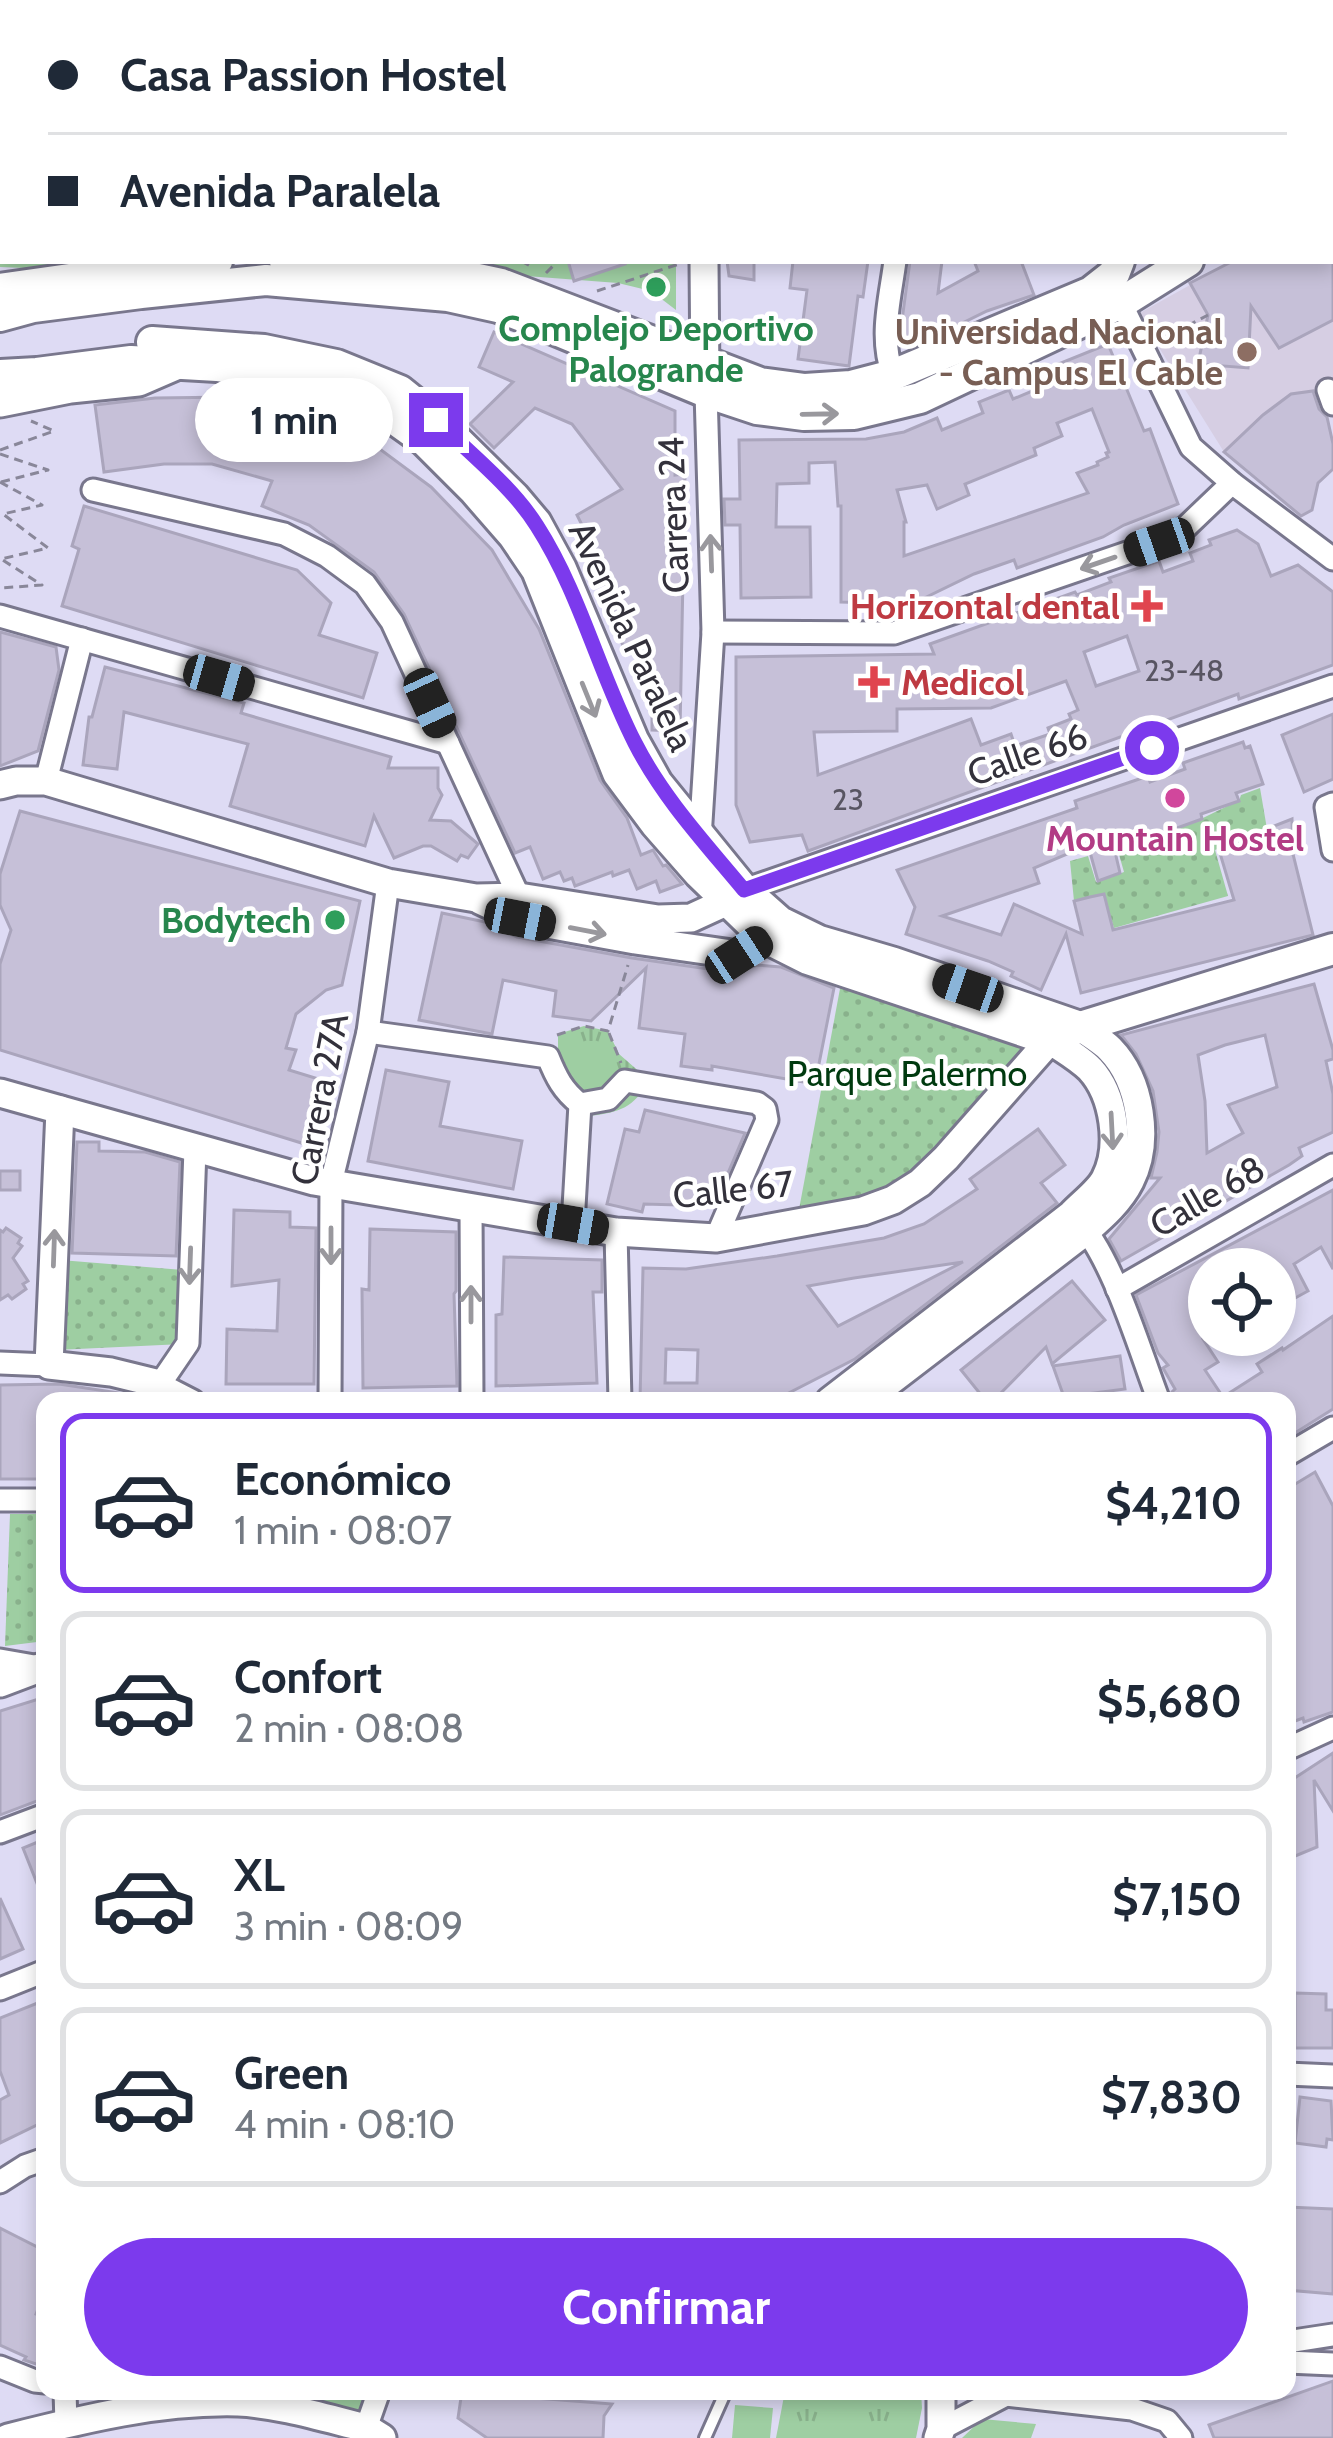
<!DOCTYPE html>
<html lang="es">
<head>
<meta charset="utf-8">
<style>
	body { margin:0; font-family:Cabin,sans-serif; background:#f2f2f3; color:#1f2937; height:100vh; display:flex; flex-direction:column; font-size:45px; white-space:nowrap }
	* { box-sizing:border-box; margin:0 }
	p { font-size:39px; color:#747a83 }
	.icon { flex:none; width:66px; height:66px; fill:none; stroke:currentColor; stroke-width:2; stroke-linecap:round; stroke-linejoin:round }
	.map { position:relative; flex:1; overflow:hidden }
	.drawer { position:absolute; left:36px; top:1392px; width:1260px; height:1008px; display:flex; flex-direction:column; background:#fff; border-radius:24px; box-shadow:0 6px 18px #0003 }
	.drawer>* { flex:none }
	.hud { position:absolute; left:0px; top:0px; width:1335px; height:264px; box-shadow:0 6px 18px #0003; display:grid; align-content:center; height:264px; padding:0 48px; background:#fff }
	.fabs { position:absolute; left:1188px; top:1248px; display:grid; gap:24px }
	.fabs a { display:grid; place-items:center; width:108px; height:108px; border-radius:50%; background:#fff; box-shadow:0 6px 18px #0003; font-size:60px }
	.end { position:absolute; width:54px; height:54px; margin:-27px; border:15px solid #7c3aed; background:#fff; box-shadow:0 0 0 6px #fff }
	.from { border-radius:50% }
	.bubble { position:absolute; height:84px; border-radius:42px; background:#fff; box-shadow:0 6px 18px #0003; font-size:39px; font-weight:700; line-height:84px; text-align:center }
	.car { position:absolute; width:36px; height:72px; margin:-36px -18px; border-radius:15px; box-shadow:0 0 9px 3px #0007; background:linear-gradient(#222 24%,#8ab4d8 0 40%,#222 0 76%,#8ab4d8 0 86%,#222 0) }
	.hud b { display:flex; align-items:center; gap:42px; height:114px; font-size:45px }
	.hud b+b { border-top:3px solid #e0e1e3 }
	.hud i { width:30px; height:30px; background:#1f2937 }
	ul { padding:21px 0 0; list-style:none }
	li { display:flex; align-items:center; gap:36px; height:180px; margin:0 24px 18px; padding:0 24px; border:6px solid #e0e1e3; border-radius:24px }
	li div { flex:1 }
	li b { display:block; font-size:45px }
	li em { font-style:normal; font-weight:700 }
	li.selected { border-color:#7c3aed }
	li>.icon { width:108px; height:108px; stroke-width:1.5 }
	.action { display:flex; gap:24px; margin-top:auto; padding:24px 48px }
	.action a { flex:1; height:138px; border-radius:72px; background:#7c3aed; color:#fff; font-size:48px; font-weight:700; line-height:138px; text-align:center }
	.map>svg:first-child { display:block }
</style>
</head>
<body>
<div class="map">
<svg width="1333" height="2438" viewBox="0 0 1333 2438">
	<defs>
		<pattern id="grass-tufts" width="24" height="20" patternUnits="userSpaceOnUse" patternTransform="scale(3)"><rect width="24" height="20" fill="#9ecea2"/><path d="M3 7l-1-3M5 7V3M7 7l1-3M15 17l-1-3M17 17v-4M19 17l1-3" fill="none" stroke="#89b18c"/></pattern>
		<pattern id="park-dots" width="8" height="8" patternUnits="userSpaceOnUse" patternTransform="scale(3)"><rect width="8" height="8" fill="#9ecea2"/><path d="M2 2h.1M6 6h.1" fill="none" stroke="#89b18c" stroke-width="1.8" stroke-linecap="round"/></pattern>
	</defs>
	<rect width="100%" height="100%" fill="#dedbf4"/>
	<path fill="#d6cee3" d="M1333 208V390L1291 395 1262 416 1224 452 1138 314 1233 261H1332Z"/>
	<g fill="url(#grass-tufts)">
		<path d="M584 1026 608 1031 619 1054 650 1081C632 1108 621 1112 590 1116L558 1068V1034Z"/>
		<path d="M303 2391H364L359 2414 287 2397Z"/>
		<path d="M785 2391H921L922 2408 916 2438H776Z"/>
		<path d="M982 2419 1036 2424 1031 2438H962Z"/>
	</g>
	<g fill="url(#park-dots)">
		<path d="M1260 788 1267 829 1215 850 1228 896 1114 928 1104 895 1074 901 1070 861 1088 856 1096 882 1124 872 1116 844C1126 841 1135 841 1145 839 1177 833 1209 814 1239 801L1241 795Z"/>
		<path d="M844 967 1050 1040 950 1145 889 1192 798 1215Z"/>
		<path d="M48 1259 183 1270V1344L56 1350Z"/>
		<path d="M10 1514H45V1641L5 1646Z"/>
	</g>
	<g fill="#9ecea2">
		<path d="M0 0H676V3H3V261H114L50 269 0 267Z"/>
		<path d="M441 261H676V310L651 291 618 283 513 275Z"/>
		<path d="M735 2405 773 2408 770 2438H732Z"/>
	</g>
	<g fill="#c6c0d8" stroke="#aaa5bc" stroke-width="3" fill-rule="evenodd">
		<path d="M568 261H624L625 264 574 281Z"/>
		<path d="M727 261H754V280L729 276Z"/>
		<path d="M793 261H868L863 297 858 296 849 366 798 359 807 290 790 288Z"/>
		<path d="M910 261H942L938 293 978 271 974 261H1021L1034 295 987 311 936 336 902 346V320Z"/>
		<path d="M1233 261H1333V320L1279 348 1251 306 1248 368 1198 364 1208 315 1190 283Z"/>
		<path d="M494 332 675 411V475L685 474 680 731 652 730V699H644L645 647 624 650 598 557 577 515 622 489 572 424 535 408 494 448 470 424 513 382 479 367Z"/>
		<path d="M1108 344 1144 431 1150 429 1178 504 1124 525 1103 537 1017 568 1014 560 974 574 912 604 841 602V506H838L835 462 809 463V483L777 484 776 527H810L811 597 741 598 740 525H725L724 499H740L739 440 866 439 904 432 937 418 942 430 983 413 979 402 1009 390 1013 399 1042 387 1036 373ZM1092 409 1109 452 1106 453 1108 457 1097 462 1098 465 1077 473 1088 493 904 556V522H906L897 490 927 485 937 509 969 495 965 484 1036 455 1034 448 1062 436 1057 423Z"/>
		<path d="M1313 391 1319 409 1327 417 1333 444V469L1318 483 1312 510 1301 516 1224 452 1263 415 1291 394Z"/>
		<path d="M232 397 365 438 431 487 492 550 539 629 600 780 627 818 641 855 653 850 663 866 666 865 682 884 660 892 656 881 637 889 629 870 613 876 612 872 575 886 572 878 564 881 560 872 543 879 530 847 515 853 404 614 374 572 309 525 262 506 272 481 212 464H164L104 472 95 405 155 398Z"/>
		<path d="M84 506 297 570 331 603 319 635 377 653 363 698 62 606 79 549 72 546Z"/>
		<path d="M1237 530 1258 544 1271 576 1298 565 1333 592V665L1239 699 1238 694 808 851 802 835 750 842 736 805V657L934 654 930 644 1075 592 1077 595 1111 582 1109 578 1159 561 1163 572 1193 561 1190 553 1211 545 1209 540ZM1127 636 1139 671 1096 686 1084 652ZM1066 681 1078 710 1069 714 1071 719 1048 728 1050 734 1015 746 1011 734 981 745 971 719 818 775 814 732 897 731V709L991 708Z"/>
		<path d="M0 632 56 647 59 670 38 751 0 766Z"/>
		<path d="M105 667 244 703 241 713 391 757 388 768H438V788L442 795 430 820 451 821 478 844 468 858 461 855 457 861 431 846H423L394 858 374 816 365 846 230 806 248 744 124 712 117 769 83 765 89 717H92Z"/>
		<path d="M1333 714V779L1304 792 1282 735Z"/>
		<path d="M1243 742 1245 748 1250 746 1263 784 1236 793 1239 801 1201 814 1202 819 1144 840 1141 832 1112 839 1120 873 1098 881 1088 845 1034 868 1039 883 942 916 1001 935 1014 904 1082 934 1074 901 1090 897 1104 894 1113 930 1234 900 1219 850 1252 839 1251 835 1292 819 1293 854 1313 935 1081 993 1066 934 1041 990 1011 976 1013 972 988 961 906 934 915 907 897 870 1077 808 1075 801 1148 776 1150 782 1185 769 1183 763Z"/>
		<path d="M20 811 360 901 342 985 326 990 296 1014 286 1048 296 1050 289 1070 325 1081 308 1145 0 1050V964L11 930 0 905V874Z"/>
		<path d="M442 913 485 922 517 937 632 958 736 973 757 965 781 967 834 988 815 1084 712 1066V1070L681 1066 685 1034 639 1028 646 968 591 1021 553 1016 556 991 503 980 492 1034 419 1020Z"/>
		<path d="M1314 984 1333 1050V1059L1326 1061 1333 1094V1132L1299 1148 1302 1156 1289 1165 1121 1261 1109 1239 1160 1178H1151L1157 1152 1159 1132 1153 1091 1136 1054 1121 1035ZM1265 1035 1277 1087 1228 1105 1243 1133 1207 1153 1205 1101 1198 1055 1225 1045Z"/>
		<path d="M386 1070 449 1082 440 1126 522 1141 513 1189 368 1161Z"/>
		<path d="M645 1110 745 1133 714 1206 644 1204 642 1212 607 1204 625 1129 639 1132Z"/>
		<path d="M1038 1129 1065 1165 1041 1183 1057 1203 855 1359 773 1401H640L643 1268 686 1269 777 1256 884 1238 924 1224 977 1189 970 1179ZM963 1262 838 1326 808 1286 854 1278ZM666 1349 698 1350 697 1383H665Z"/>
		<path d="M77 1142H99V1151L145 1152 180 1162 176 1256 72 1253Z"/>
		<rect x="0" y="1171" width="20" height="19"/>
		<path d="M1333 1190V1269L1321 1247 1294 1264 1308 1291 1275 1309V1269H1209V1336L1203 1339 1218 1362 1205 1370 1223 1397 1262 1372 1257 1364 1282 1348 1283 1350 1333 1316V1409L1287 1438V1401H1174L1172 1392 1175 1389 1163 1368 1168 1365 1158 1353 1136 1295Z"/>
		<path d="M234 1210 290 1212V1227L316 1228 314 1384H226L227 1329 277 1331 279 1280 232 1286Z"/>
		<path d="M6 1228 21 1238 18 1243 22 1246 13 1258 28 1281 23 1284 26 1289 12 1299 8 1295 0 1300V1230L3 1232Z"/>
		<path d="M370 1229 456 1232V1291L454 1294 457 1386 363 1388 362 1289 369 1290Z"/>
		<path d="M504 1257 602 1260V1292H593L597 1383 496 1386V1315L502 1314Z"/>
		<path d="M1072 1281 1105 1320 1052 1364 1046 1347 993 1401H986L961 1370Z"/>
		<path d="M1120 1356 1125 1389 1064 1397 1053 1366Z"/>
		<path d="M59 1384 119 1393V1401H45V1479H0V1385Z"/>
		<path d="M1315 1472 1333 1506V1712L1304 1722 1303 1718 1287 1724V1489Z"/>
		<path d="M45 1697V1798L0 1815V1711Z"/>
		<path d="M1333 1753V1811L1314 1780 1317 1847 1288 1859 1287 1783Z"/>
		<path d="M45 1839V1901H44L23 1848Z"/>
		<path d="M0 1898 23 1949 0 1959Z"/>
		<path d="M1295 1993 1326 1994V2010H1333V2048H1295Z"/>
		<path d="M45 2000V2121L0 2143V2100L9 2095 0 2071V2018Z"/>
		<path d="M1300 2097 1331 2101 1333 2140 1327 2139 1326 2147 1295 2143Z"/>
		<path d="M1287 2207 1333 2209V2294L1287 2290Z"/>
		<path d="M0 2228 45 2251V2291L36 2314 45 2317V2367L24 2360 26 2357 0 2345Z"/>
		<path d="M1333 2381V2438H1214L1209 2425Z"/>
		<path d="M462 2391H518V2393L536 2396V2398L612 2404 604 2416 603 2438H487L458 2418Z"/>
	</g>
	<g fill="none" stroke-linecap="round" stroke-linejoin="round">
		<defs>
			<path id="service" d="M705 2438 726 2391"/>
			<g id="minor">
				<path d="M939 3 940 0"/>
				<path d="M1121 303 1191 447 1232 483 1333 559"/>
				<path d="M893 375C879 337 890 300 895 261"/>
				<path d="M1328 390 1333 404"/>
				<path d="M93 490 284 534 327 556 365 584 392 622 519 897V906"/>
				<path d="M0 616 448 743"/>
				<path d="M713 632 894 633 1159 542 1186 527 1232 483"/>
				<path d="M46 781 82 639"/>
				<path d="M1333 804 1326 807 1333 850"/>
				<path d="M700 838 713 632 706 392"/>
				<path d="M744 890 1333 686"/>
				<path d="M368 1032 548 1057C556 1077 563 1091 580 1104L608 1099 625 1081 757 1103 765 1109 767 1120 716 1238"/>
				<path d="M471 1207 472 1401"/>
				<path d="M1076 1219C1112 1254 1140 1352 1159 1401"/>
				<path d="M573 1224 580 1104"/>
				<path d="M616 1232 620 1401"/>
				<path d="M1117 1289 1333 1165"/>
				<path d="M0 1363 49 1365"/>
				<path d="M193 1401 160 1384 188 1343 195 1149"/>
				<path d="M330 1401 331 1183 368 1032 388 883"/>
				<path d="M1287 1455 1333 1428"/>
				<path d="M0 1500H45"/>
				<path d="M0 1660 40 1667"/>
				<path d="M1287 1749 1333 1728"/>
				<path d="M0 1832 45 1815"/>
				<path d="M0 1989 45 1971"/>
				<path d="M1287 2074 1333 2076"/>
				<path d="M0 2182 25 2166 45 2159"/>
				<path d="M1287 2342 1333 2335"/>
				<path d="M1287 2362 1333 2364"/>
				<path d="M0 2367 35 2381 45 2382"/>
				<path d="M65 2391 66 2424"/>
				<path d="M997 2391 1006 2395 1132 2409 1167 2421 1181 2438"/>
				<path d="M366 2428 379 2391"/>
				<path d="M941 2429 1006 2395"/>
			</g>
			<g id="tertiary">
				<path d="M705 0V3"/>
				<path d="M704 261 705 383"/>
				<path d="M0 785 16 781H46L388 883 476 898 519 897 658 919 691 918 728 901"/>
				<path d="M480 900 520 919 635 940 739 955 766 938 778 925"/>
				<path d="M0 1093 314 1181 616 1232 716 1238 863 1211 893 1200 920 1183 946 1158 1050 1040C1063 1049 1079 1058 1090 1069 1114 1095 1122 1147 1105 1179 1098 1192 1081 1204 1071 1215L830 1401"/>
				<path d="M60 1110 49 1365 111 1372 160 1384 150 1401"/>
				<path d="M864 1401 1087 1230C1103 1216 1120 1201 1130 1181 1150 1142 1141 1081 1110 1049 1102 1041 1090 1034 1080 1027"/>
				<path d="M0 1683 45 1666"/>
				<path d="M8 2438C83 2419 160 2400 238 2402 280 2404 325 2418 366 2428L382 2438"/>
				<path d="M938 2438 941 2429V2391"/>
			</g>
			<g id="secondary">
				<path d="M1186 3 1187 0"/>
				<path d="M1332 183 1333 182"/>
				<path d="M285 261 445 272 501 284 760 383 805 389 851 386 893 375 1091 292 1114 274 1119 261"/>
				<path d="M0 289 140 269 217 261"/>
				<path d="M0 316 33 307 141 293 266 280 448 296 498 307 527 318 706 392 757 409 804 415 854 414 920 398 1121 303 1188 261"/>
				<path d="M152 342 264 350 336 365 400 391 436 420 514 497 536 523 561 569 633 740 657 783 744 890 780 922 819 941 894 963 1080 1027"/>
				<path d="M0 375 37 373 131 361 217 366 291 377 354 396 389 415 424 440 474 490 514 536 537 570 618 773 656 824 699 873 766 938 808 959 1050 1040 1080 1027 1333 949"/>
			</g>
			<g id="primary">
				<path d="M1294 0 1295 3"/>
				<path d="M1329 0 1331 3"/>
				<path d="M1332 68 1333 69"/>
				<path d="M0 400 70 386 138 379 175 363"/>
			</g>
		</defs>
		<use href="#service" stroke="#79778d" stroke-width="16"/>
		<use href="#minor" stroke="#79778d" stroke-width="27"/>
		<use href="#tertiary" stroke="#79778d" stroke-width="33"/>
		<use href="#secondary" stroke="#79778d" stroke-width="36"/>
		<use href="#primary" stroke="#79778d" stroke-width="39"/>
		<g stroke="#898799" stroke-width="3" stroke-dasharray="9 6" stroke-linecap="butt">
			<path d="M304 0 327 3"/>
			<path d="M539 0 557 3"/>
			<path d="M498 3 501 0"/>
			<path d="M670 3V0"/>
			<path d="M1332 104 1333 103"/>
			<path d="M0 195 3 196"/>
			<path d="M521 261 534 268"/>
			<path d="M546 273 558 261"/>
			<path d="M597 291 679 264"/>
			<path d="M1161 340 1208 315"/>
			<path d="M0 450 54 431 31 421"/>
			<path d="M0 454 48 470 1 482"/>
			<path d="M0 482 42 505 3 514 48 548 1 559 42 585 0 588"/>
			<path d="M609 1033 621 1063"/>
			<path d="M557 1035 584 1026 608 1031 628 965"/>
		</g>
		<use href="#service" stroke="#fff" stroke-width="10"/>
		<use href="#minor" stroke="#fff" stroke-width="21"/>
		<use href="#tertiary" stroke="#fff" stroke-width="27"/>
		<use href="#secondary" stroke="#fff" stroke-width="30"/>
		<use href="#primary" stroke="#fff" stroke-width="33"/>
	</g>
	<defs><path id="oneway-shaft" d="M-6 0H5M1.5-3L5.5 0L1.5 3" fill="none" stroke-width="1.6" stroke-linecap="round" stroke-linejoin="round" transform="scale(3)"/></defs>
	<g stroke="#99989d">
		<use href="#oneway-shaft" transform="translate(820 414) rotate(-1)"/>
		<use href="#oneway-shaft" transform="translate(711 553) rotate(-92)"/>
		<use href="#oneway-shaft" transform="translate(1098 563) rotate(161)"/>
		<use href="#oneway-shaft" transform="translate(589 700) rotate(68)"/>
		<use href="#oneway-shaft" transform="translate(588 931) rotate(11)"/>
		<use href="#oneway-shaft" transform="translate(1112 1131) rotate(87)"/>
		<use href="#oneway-shaft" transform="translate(331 1246) rotate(90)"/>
		<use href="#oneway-shaft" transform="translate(54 1248) rotate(-88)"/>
		<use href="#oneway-shaft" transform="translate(190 1266) rotate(92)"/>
		<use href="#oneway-shaft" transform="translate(471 1304) rotate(-90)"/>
	</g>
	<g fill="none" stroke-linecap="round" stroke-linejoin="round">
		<path stroke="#7c3aed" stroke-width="15" d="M436 420C469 453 512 486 537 526 580 593 599 673 635 743 663 798 705 843 744 890L1152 748"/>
	</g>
	<g fill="#2e9e5b" stroke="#fff" stroke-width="4.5">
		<circle cx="656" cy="287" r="12"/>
		<circle cx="335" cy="920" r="12"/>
	</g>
	<circle fill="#8d6e63" stroke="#fff" stroke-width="4.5" cx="1247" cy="352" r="12"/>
	<g fill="#e0444e" stroke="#fff" stroke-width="4.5">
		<path d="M1141 588h12v12h12v12h-12v12h-12v-12h-12v-12h12z"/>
		<path d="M868 664h12v12h12v12h-12v12h-12v-12h-12v-12h12z"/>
	</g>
	<circle fill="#d1479c" stroke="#fff" stroke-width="4.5" cx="1175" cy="798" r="12"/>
	<g text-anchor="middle" stroke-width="9" stroke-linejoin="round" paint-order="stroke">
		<g font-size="30" fill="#585562">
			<text x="1184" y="681">23-48</text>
			<text x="848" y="810">23</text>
		</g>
		<g font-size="36" font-weight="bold" fill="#27864d" stroke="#fff">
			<text x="656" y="341">Complejo Deportivo<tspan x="656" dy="41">Palogrande</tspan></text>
			<text x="311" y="933" text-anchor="end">Bodytech</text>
		</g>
		<g font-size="36" font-weight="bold" fill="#785e54" stroke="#fff" text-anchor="end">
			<text x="1223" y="344">Universidad Nacional<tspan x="1223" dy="41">- Campus El Cable</tspan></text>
		</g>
		<g font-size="36" fill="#33313b" stroke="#fff">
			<text transform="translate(673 515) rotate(-92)" y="13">Carrera 24</text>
			<text transform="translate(632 636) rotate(65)" y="13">Avenida Paralela</text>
			<text transform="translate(1027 754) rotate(-19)" y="13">Calle 66</text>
			<text transform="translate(319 1099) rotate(-79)" y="13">Carrera 27A</text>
			<text transform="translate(733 1189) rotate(-6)" y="13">Calle 67</text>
			<text transform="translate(1207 1196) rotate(-30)" y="13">Calle 68</text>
		</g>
		<g font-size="36" font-weight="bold" fill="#be3a42" stroke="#fff" text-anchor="end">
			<text x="1120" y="619">Horizontal dental</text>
			<text x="901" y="695" text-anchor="start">Medicol</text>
		</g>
		<g font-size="36" font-weight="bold" fill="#b23c85" stroke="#fff">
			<text x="1175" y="851">Mountain Hostel</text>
		</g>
		<g font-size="36" fill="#003a0f" stroke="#fff">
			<text x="907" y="1086">Parque Palermo</text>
		</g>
	</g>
</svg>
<div class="fabs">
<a><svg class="icon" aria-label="locate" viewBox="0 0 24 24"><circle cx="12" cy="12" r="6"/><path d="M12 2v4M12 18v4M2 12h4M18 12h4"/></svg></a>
</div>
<i class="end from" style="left:1152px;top:748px"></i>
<i class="end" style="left:436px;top:420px"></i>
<div class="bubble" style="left:195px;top:378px;width:198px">1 min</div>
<i class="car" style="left:1159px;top:542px;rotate:251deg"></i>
<i class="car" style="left:219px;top:678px;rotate:106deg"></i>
<i class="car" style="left:430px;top:703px;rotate:155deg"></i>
<i class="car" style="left:520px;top:919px;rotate:101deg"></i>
<i class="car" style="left:739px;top:955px;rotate:57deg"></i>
<i class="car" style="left:968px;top:988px;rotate:289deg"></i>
<i class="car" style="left:573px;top:1224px;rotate:100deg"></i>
<div class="hud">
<b><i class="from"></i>Casa Passion Hostel</b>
<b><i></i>Avenida Paralela</b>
</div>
<section class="drawer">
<ul>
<li class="selected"><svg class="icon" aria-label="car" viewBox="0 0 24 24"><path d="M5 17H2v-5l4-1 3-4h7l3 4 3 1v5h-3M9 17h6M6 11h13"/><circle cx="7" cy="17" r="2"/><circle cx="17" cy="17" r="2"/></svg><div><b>Económico</b><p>1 min · 08:07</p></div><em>$4,210</em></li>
<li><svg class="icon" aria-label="car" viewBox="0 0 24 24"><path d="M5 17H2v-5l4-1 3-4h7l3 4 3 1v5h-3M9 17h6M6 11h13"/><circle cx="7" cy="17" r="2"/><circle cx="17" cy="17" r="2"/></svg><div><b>Confort</b><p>2 min · 08:08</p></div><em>$5,680</em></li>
<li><svg class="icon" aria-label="car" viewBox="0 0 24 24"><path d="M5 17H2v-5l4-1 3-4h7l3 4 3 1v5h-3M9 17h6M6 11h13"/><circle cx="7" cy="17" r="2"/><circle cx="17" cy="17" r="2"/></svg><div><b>XL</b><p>3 min · 08:09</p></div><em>$7,150</em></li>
<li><svg class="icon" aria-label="car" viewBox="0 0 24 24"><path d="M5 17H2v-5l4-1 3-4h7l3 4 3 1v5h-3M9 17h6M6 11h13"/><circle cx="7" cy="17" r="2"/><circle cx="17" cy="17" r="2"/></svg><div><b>Green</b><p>4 min · 08:10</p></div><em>$7,830</em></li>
</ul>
<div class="action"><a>Confirmar</a></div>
</section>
</div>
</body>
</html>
